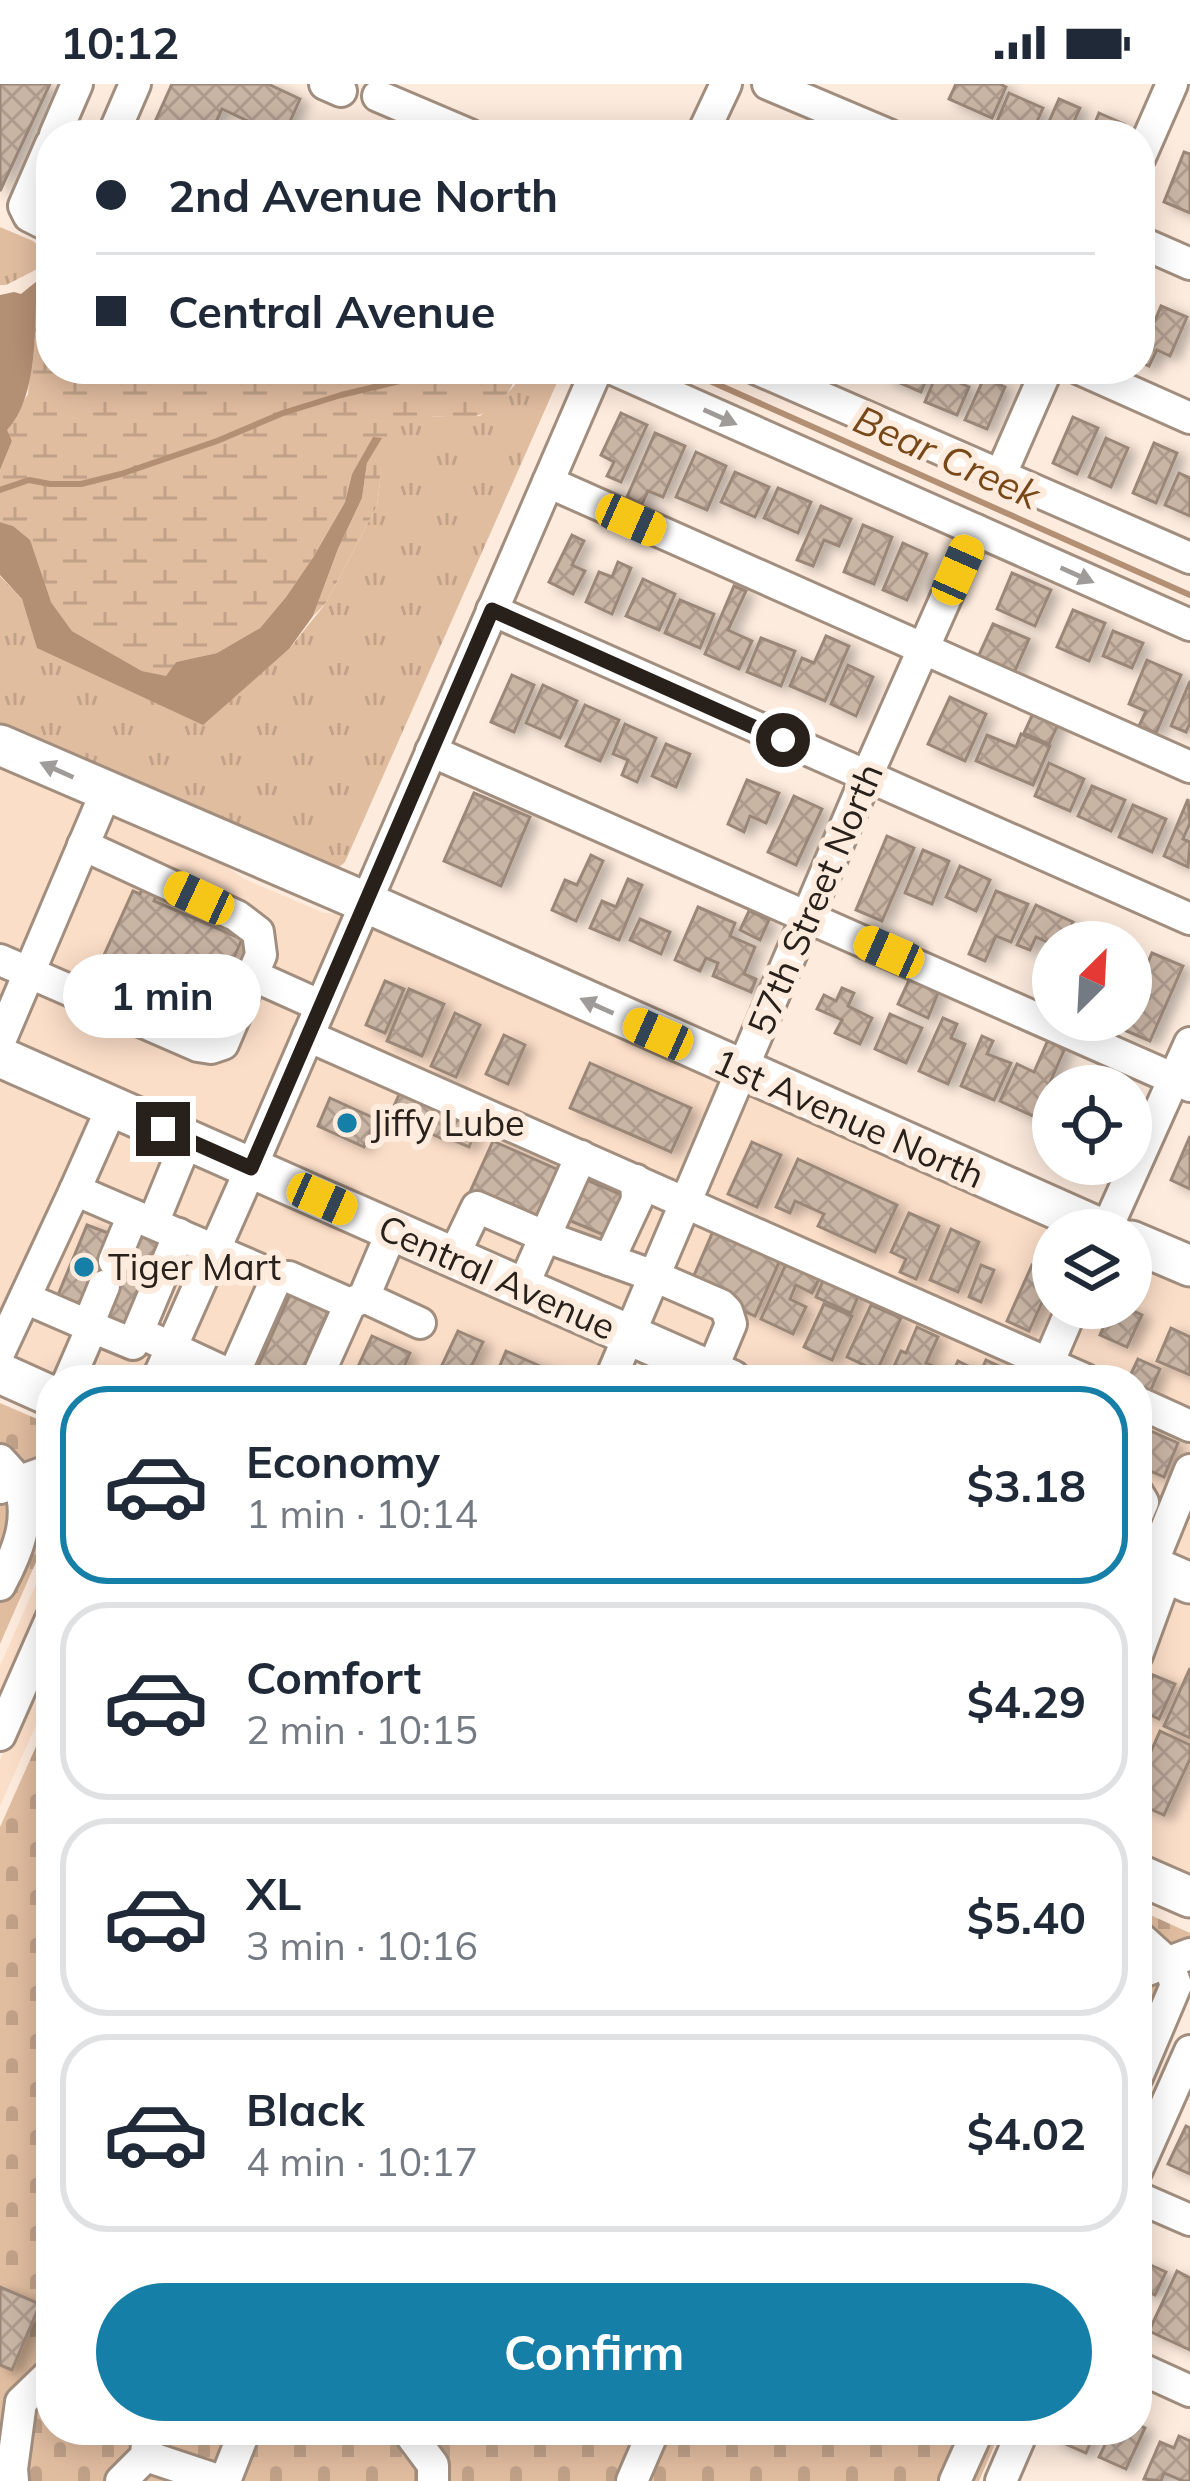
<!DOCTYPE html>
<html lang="en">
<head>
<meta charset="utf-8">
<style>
	body { margin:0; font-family:Mulish,sans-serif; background:#f2f2f3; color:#1f2937; height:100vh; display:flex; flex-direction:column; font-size:45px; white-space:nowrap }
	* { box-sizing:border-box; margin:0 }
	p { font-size:39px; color:#747a83 }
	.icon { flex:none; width:66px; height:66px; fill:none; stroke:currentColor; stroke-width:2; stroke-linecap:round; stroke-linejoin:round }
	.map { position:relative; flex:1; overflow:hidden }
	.side { position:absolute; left:36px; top:1281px; width:1116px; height:1080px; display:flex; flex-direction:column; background:#fff; border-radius:48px; box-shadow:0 6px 30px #0003 }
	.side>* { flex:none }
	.hud { position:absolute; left:36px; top:36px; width:1119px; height:264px; border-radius:48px; box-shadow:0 6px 30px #0003; display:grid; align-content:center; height:264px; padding:0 60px; background:#fff }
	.needle { width:78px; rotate:24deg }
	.buttons { position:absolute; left:1032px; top:837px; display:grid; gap:24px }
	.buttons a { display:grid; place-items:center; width:120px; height:120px; border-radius:50%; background:#fff; box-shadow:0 6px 30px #0003; font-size:60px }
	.end { position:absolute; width:54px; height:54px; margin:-27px; border:15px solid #28201a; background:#fff; box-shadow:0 0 0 6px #fff }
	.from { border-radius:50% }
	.bubble { position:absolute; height:84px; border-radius:42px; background:#fff; box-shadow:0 6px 30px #0003; font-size:39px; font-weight:700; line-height:84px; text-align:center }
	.car { position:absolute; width:36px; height:72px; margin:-36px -18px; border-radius:15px; box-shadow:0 0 9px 3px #0007; background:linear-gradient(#f5c518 24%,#345 0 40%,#f5c518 0 76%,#345 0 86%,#f5c518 0) }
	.hud b { display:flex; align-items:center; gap:42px; height:114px; font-size:45px }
	.hud b+b { border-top:3px solid #e0e1e3 }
	.hud i { width:30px; height:30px; background:#1f2937 }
	ul { padding:21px 0 0; list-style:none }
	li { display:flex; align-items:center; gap:36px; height:198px; margin:0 24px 18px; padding:0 36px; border:6px solid #e0e1e3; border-radius:48px }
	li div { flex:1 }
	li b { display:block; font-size:45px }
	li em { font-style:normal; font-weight:700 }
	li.active { border-color:#157fa8 }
	li>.icon { width:108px; height:108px; stroke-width:1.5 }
	.cta { display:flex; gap:24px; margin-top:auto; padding:24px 60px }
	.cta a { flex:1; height:138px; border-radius:72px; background:#157fa8; color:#fff; font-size:48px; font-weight:700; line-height:138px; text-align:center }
	.status { display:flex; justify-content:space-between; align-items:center; height:84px; padding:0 60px; background:#fff; direction:ltr }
	.status svg { height:33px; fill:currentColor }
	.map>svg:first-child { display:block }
</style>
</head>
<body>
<div class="status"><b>10:12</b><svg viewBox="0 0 49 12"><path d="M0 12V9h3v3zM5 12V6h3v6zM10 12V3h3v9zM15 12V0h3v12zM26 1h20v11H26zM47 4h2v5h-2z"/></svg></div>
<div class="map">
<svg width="1190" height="2397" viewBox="0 0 1190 2397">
	<defs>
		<pattern id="wetland-marsh" width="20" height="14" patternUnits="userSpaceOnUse" patternTransform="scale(3)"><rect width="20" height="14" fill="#e1bda0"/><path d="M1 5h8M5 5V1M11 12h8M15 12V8" fill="none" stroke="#c1a289"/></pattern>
		<pattern id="cemetery-stones" width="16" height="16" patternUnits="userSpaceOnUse" patternTransform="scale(3)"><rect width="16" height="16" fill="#e1bda0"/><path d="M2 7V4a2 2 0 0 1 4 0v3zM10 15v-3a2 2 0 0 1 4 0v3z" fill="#c1a289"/></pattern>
		<pattern id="park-tufts" width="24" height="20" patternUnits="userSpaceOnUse" patternTransform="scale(3)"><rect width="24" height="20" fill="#e1bda0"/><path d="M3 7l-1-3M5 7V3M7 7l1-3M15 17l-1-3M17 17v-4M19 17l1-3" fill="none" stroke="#c1a289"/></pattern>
		<pattern id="building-cross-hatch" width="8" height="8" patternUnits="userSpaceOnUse" patternTransform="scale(3)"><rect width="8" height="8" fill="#c9b5a4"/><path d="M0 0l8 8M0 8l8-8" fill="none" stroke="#ad9b8d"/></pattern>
		<filter id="shadow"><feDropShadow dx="8" dy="4.5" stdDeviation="6" flood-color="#0004"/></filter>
	</defs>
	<rect width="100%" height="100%" fill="#fdebdd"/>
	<g fill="#fbdec8">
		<path d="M0 674 186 754 244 795 324 829 349 830 247 1070 0 961Z"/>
		<path d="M370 833 728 993 624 1236 265 1078Z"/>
		<path d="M0 986 237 1091 146 1296H51L0 1277Z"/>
		<path d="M746 1001 1076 1146H1053V1224H1061L1030 1296H759L643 1245Z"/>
		<path d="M256 1099 615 1257 598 1296H168Z"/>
		<path d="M1131 1170 1190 1195V1486L1137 1463V1296H1052L1083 1224H1131Z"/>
		<path d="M51 1466V1510L0 1626V1582Z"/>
		<path d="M1137 1488 1190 1511V1801L1137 1779Z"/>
		<path d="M51 1561V1607L0 1722V1676Z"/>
	</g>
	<path fill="url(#wetland-marsh)" d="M51 189V285H517C515 304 500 322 482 330 468 336 446 332 431 333L381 389 377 422 326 519 313 532 338 465 362 414 367 379 381 354 352 390 345 418 314 472 286 513 260 544 217 569 176 578 166 593 142 587 72 547 51 518 13 442 0 438V386L12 357 6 346 28 310 37 197Z"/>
	<g fill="url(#cemetery-stones)">
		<path d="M0 1319 51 1341V1444L0 1560Z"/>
		<path d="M51 1629V2346H1001L979 2397H0V1743Z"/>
		<path d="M1137 1825 1190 1849V1913L1137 2035Z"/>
	</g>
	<g fill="url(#park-tufts)">
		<path d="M0 143 33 157 51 172V178L6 201H0Z"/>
		<path d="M517 285H563L345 778 331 790 0 649V492L22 515 29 534 203 640 289 565 326 519 377 422 381 389 399 341 431 333 480 332 503 314 515 301Z"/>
	</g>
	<g fill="#b38f73">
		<path d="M37 197C34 242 39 312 7 346L12 357 0 386V211L14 208 21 210Z"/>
		<path d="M373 353 382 354 367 379 362 414 338 465 313 532 289 565 203 641 37 564 22 515 0 491V438L13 442 30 456 51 518 72 547 142 587 166 592 176 578 217 569 260 544 286 513 314 472 345 418 352 390Z"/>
	</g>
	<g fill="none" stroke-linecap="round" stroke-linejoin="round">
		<g stroke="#b38f73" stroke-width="6">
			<path d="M683 285 1190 511"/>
			<path d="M0 406 29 396 50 400H81L121 390 217 357 283 329 341 311 450 285"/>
		</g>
	</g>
	<g fill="url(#building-cross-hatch)" stroke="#9b8778" stroke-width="3" filter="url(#shadow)">
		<path d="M0 0H50L0 107Z"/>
		<path d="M172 0H268L300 15 284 51H249L254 40 222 25 210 51H149Z"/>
		<path d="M956 0H1000L1006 3 992 34 949 15Z"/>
		<path d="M1009 9 1043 24 1031 51H1022L996 40Z"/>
		<path d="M1059 15 1080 24 1068 51H1043Z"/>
		<path d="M1099 29 1124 40 1119 51H1090Z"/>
		<path d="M1184 68 1190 70V129L1164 118Z"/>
		<path d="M1161 222 1187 233 1170 272 1157 266 1149 282 1140 278V273Z"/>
		<path d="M890 285H925L930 287 921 308 886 293Z"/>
		<path d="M937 289 969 303 957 331 925 318Z"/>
		<path d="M984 294 1005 303 987 345 965 336Z"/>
		<path d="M621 329 647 341 621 398 607 392 614 378 601 371Z"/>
		<path d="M1073 333 1098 344 1077 390 1053 379Z"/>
		<path d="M655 349 685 362 663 413 648 407 642 420 627 413Z"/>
		<path d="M1106 354 1128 364 1111 403 1089 393Z"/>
		<path d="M1154 359 1177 369 1156 419 1133 409Z"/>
		<path d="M696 368 726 382 707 426 676 413Z"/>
		<path d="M735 388 769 403 755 433 721 418Z"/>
		<path d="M1179 389 1190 394V432L1165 421Z"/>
		<path d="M778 404 811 418 798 449 764 434Z"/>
		<path d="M821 422 851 435 839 462 824 456 813 482 797 476Z"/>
		<path d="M863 441 892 453 874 500 844 488Z"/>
		<path d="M572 451 584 457 572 481 585 487 573 510 549 498Z"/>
		<path d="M903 459 927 470 907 516 883 506Z"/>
		<path d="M618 478 631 484 612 530 586 518 599 488 612 493Z"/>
		<path d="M1012 489 1051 506 1035 542 997 525Z"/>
		<path d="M643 495 675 510 659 546 626 532Z"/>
		<path d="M734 502 746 507 728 546 752 557 739 585 705 570Z"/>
		<path d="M680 516 714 530 700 564 665 549Z"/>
		<path d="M1073 526 1105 539 1089 577 1057 563Z"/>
		<path d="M993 540 1029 555 1014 589 978 573Z"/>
		<path d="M1113 547 1143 559 1132 584 1103 572Z"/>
		<path d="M826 552 849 562 825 617 790 602 802 574 814 579Z"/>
		<path d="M761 554 795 567 781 602 747 588Z"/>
		<path d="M1147 576 1181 591 1156 649 1139 642 1146 627 1129 620Z"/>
		<path d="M848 581 873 593 856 632 831 620Z"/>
		<path d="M512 591 534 601 514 648 491 638Z"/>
		<path d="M1190 597V639L1186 648 1171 642Z"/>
		<path d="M543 601 577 617 560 654 526 639Z"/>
		<path d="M950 613 986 630 965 677 928 660Z"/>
		<path d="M585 621 619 636 600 677 566 662Z"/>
		<path d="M1035 625 1060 636 1049 660 1024 649Z"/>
		<path d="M625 640 656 654 637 698 622 691 628 676 613 670Z"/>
		<path d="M1021 650 1050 662 1033 701 976 677 987 651 1016 663Z"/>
		<path d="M666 660 690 670 676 703 652 692Z"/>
		<path d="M1049 679 1084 695 1070 727 1035 712Z"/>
		<path d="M747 696 779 709 766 739 750 732 744 748 728 740Z"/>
		<path d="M1092 702 1125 716 1111 747 1078 732Z"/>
		<path d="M474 709 530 733 501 802 444 777Z"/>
		<path d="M794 712 822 725 796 781 768 768Z"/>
		<path d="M1188 715 1190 739 1183 755 1190 758 1188 783 1164 772Z"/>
		<path d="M1133 721 1166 735 1152 768 1119 753Z"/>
		<path d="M887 752 914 764 882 837 856 826Z"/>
		<path d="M923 766 949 777 932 820 905 809Z"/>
		<path d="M591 771 603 777 576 837 552 826 565 796 577 801Z"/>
		<path d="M960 782 990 796 976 827 946 813Z"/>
		<path d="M147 793 162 799 154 817 242 855 228 888 234 891 213 939 165 918 168 910 100 880 133 807 140 810Z"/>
		<path d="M628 795 642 801 619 856 590 844 602 817 616 823Z"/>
		<path d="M996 807 1028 820 1011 858 996 852 985 877 969 870Z"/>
		<path d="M1036 821 1073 838 1064 858H1053V861L1036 853 1030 866 1017 861Z"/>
		<path d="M698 823 735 839 730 852 755 863 744 890 756 895 751 908 713 892 718 879 706 874 700 887 675 876Z"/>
		<path d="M749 827 769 836 760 856 740 846Z"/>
		<path d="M640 835 670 848 661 870 630 856Z"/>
		<path d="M1152 869 1183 882 1150 957 1124 946 1128 936H1131L1133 925 1131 923V896L1139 899Z"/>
		<path d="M911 892 940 904 928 934 898 920Z"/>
		<path d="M385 897 404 905 385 949 366 941Z"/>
		<path d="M842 904 854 909 848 922 872 934 860 960 835 949 842 936 817 925 824 911 836 917Z"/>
		<path d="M409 905 444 920 422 972 387 957Z"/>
		<path d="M455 929 480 941 456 993 431 982Z"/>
		<path d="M890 930 922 944 906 979 875 965Z"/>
		<path d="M943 934 957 940 951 954 965 960 948 1000 919 987Z"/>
		<path d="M504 951 525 961 508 1000 486 990Z"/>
		<path d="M982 952 993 957 987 970 1011 979 994 1016 961 1002Z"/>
		<path d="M1048 956 1065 964 1035 1033 1000 1017 1017 980 1034 988Z"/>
		<path d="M590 979 691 1024 671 1068 570 1024Z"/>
		<path d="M402 1004 458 1029 445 1056 390 1031Z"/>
		<path d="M330 1014 376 1035 364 1063 318 1042Z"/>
		<path d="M458 1033 478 1042 469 1063 448 1054Z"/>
		<path d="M1190 1052V1105L1171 1096Z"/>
		<path d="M493 1057 568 1090 545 1141 470 1108Z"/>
		<path d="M752 1058 781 1071 757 1123 728 1110Z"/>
		<path d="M798 1075 897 1121 875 1168 818 1142 824 1130 795 1117 790 1129 776 1123Z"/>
		<path d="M578 1092 629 1114 611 1154 559 1132Z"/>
		<path d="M909 1129 939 1142 916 1195 900 1188 906 1175 891 1168Z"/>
		<path d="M87 1141 116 1152 139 1151 168 1163 130 1251 101 1239 87 1223 58 1211Z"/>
		<path d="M714 1145 781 1174 755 1232 689 1203Z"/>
		<path d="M951 1145 979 1158 958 1208 930 1196Z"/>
		<path d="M786 1180 819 1195 812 1209 796 1201 790 1215 806 1223 793 1250 761 1235Z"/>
		<path d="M981 1181 994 1186 981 1218 969 1213Z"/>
		<path d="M1032 1181 1053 1191V1194L1029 1247 1007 1237Z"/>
		<path d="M826 1190 861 1206 851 1229 816 1213Z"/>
		<path d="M292 1206 330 1223 298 1296H252Z"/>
		<path d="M824 1220 852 1232 832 1276 804 1263Z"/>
		<path d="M871 1221 901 1234 877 1287 847 1273Z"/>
		<path d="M1112 1224H1127L1142 1231 1127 1263 1100 1251Z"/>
		<path d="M917 1243 938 1253 926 1279 952 1290 958 1277 970 1283 964 1296H897L889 1293 901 1267 906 1269Z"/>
		<path d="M1171 1244 1190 1253V1291L1157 1277Z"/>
		<path d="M458 1247 483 1258 465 1296H435Z"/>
		<path d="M372 1252 410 1269 398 1296H352Z"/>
		<path d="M506 1267 558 1290 555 1296H494Z"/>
		<path d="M1138 1275 1160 1285 1149 1310 1137 1304V1296H1128Z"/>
		<path d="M986 1276 1014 1289 1010 1296H977Z"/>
		<path d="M1137 1341 1178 1359 1164 1393 1137 1381Z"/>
		<path d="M1190 1584V1654L1164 1642Z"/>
		<path d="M1153 1591 1175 1600 1159 1635 1138 1625Z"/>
		<path d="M1160 1647 1190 1661V1675L1164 1731 1137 1719V1699Z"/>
		<path d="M1186 2042 1190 2044V2090L1168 2080Z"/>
		<path d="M1146 2179 1166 2188 1155 2211 1137 2203Z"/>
		<path d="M1177 2187 1190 2194V2266L1149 2247Z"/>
		<path d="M0 2203 40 2220 12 2286 0 2281Z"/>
		<path d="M1137 2340 1145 2344 1126 2385 1099 2373 1112 2346H1137Z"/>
		<path d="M1058 2346H1096L1086 2369 1054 2355Z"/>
		<path d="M1179 2352 1190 2357V2397H1183L1164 2389 1161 2397 1144 2395 1160 2358 1174 2364Z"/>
	</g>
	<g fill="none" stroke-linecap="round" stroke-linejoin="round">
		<defs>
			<g id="minor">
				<path d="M325 0 341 7"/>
				<path d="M768 0 889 51"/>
				<path d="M378 12 470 51"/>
				<path d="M55 51 77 0"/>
				<path d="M113 51 135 0"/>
				<path d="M702 51 726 0"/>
				<path d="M51 60 24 122 29 132 51 143"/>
				<path d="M1140 73 1172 0"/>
				<path d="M1140 158 1190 180"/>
				<path d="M613 285 1190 541"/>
				<path d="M757 285 1190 474"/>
				<path d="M1080 285 1190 334"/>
				<path d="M1001 390 1047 285"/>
				<path d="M548 398 1190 683"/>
				<path d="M492 526 1190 835"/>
				<path d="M431 667 1190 1002"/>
				<path d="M0 876 198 962 211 964 223 960 261 871 258 848 237 832 83 761"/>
				<path d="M252 891 321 922"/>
				<path d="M308 952 1086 1296"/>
				<path d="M0 957 106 708"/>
				<path d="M75 1106 112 1023"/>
				<path d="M153 1139 187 1056"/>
				<path d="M1106 1146 1190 959"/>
				<path d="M453 1173 477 1123 546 1153 654 1192 721 1221 727 1227 731 1240 711 1288"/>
				<path d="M609 1176 637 1116 636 1096"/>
				<path d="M114 1177 133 1131"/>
				<path d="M522 1204 581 1072"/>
				<path d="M364 1213 420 1239"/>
				<path d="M25 1214 92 1243 69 1296"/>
				<path d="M88 1241 104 1202"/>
				<path d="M92 1243 133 1260 138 1248 233 1292 277 1193"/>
				<path d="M138 1248 179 1150"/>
				<path d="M0 1267 75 1106 277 1193H289L350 1220"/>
				<path d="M157 1296 251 1084 597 285"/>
				<path d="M316 1296 350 1220 364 1213 392 1147"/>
				<path d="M610 1296 866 694 976 446"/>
				<path d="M1041 1296 1072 1224"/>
				<path d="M1137 1318 1190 1342"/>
				<path d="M0 1376C6 1383 15 1391 18 1399 33 1434 16 1471 0 1501"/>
				<path d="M0 1404 51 1386"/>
				<path d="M1137 1408 1143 1418 1137 1432"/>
				<path d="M1151 1482 1190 1386"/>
				<path d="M1137 1571 1167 1489"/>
				<path d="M0 1651 51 1535"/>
				<path d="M1137 1851 1168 1879 1176 1901 1137 1993"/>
				<path d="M1137 1890 1190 1870"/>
				<path d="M1137 2086 1190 1967"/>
				<path d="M1137 2113 1190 2136"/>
				<path d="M1137 2283 1190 2307"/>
				<path d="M407 2346 433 2381V2397"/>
				<path d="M146 2372 221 2397"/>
				<path d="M13 2397 12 2385 21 2318 51 2289"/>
				<path d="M121 2397 146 2372 148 2346"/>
				<path d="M225 2397 245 2346"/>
				<path d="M632 2397 654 2346"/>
				<path d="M955 2397 978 2346"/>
				<path d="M1001 2397 1023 2346"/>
			</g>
			<g id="major">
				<path d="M0 661 365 818 1104 1146"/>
				<path d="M0 973 731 1296"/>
				<path d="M1131 1157 1190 1182"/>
				<path d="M0 1289 51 1312"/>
				<path d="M1137 1476 1190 1499"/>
				<path d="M1137 1790 1190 1813"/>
			</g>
		</defs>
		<use href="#minor" stroke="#a28e7e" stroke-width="36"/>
		<use href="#major" stroke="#a28e7e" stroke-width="45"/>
		<use href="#minor" stroke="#fff" stroke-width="30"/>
		<use href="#major" stroke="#fff" stroke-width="39"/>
	</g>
	<defs><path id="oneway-solid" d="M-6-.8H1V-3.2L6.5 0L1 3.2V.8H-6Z" transform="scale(3)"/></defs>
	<g fill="#9e9b98">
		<use href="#oneway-solid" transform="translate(720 333) rotate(24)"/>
		<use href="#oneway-solid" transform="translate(1077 491) rotate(24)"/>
		<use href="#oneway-solid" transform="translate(57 686) rotate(-156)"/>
		<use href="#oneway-solid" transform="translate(597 922) rotate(-156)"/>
	</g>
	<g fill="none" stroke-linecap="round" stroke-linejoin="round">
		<path stroke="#28201a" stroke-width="15" d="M163 1045 251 1084 492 526 783 656"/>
	</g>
	<g fill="#157fa8" stroke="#fdebdd" stroke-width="4.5">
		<circle cx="347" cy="1039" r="12"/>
		<circle cx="84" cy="1183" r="12"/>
	</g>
	<g text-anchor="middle" stroke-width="12" stroke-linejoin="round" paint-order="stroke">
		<g font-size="36" fill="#28201a" stroke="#fdebdd">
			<text transform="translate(815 815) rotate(-67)" y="13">57th Street North</text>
			<text transform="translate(849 1034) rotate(24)" y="13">1st Avenue North</text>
			<text transform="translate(497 1193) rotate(24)" y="13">Central Avenue</text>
		</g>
		<g font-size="36" fill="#28201a" stroke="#fdebdd" text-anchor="start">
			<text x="371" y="1052">Jiffy Lube</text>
			<text x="108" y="1196">Tiger Mart</text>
		</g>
		<g font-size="39" font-style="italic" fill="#784819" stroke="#fdebdd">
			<text transform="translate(947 373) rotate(24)" y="14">Bear Creek</text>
		</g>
	</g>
</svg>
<div class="buttons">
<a><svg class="needle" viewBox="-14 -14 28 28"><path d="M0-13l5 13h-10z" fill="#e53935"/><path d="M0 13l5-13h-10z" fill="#747a83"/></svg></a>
<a><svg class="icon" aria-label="locate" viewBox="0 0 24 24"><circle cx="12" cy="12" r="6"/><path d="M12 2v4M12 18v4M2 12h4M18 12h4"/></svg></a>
<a><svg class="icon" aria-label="layers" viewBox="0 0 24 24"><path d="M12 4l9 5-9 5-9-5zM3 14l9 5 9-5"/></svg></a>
</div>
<i class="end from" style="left:783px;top:656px"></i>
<i class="end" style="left:163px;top:1045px"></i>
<div class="bubble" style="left:63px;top:870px;width:198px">1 min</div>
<i class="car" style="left:631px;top:436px;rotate:114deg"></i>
<i class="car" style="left:958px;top:486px;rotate:24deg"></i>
<i class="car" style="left:199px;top:814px;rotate:295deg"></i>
<i class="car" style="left:889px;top:868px;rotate:294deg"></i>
<i class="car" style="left:658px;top:950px;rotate:294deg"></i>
<i class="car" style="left:322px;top:1115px;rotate:114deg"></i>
<div class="hud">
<b><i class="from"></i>2nd Avenue North</b>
<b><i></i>Central Avenue</b>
</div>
<section class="side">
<ul>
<li class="active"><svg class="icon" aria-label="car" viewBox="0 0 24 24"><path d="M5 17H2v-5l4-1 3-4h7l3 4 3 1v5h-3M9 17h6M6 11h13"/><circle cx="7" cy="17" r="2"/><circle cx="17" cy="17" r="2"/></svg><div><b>Economy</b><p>1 min · 10:14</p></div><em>$3.18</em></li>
<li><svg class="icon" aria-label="car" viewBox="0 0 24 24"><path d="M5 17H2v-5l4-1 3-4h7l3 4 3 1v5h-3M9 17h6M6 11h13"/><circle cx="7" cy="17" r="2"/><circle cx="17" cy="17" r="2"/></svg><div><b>Comfort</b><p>2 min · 10:15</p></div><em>$4.29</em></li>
<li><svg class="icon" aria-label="car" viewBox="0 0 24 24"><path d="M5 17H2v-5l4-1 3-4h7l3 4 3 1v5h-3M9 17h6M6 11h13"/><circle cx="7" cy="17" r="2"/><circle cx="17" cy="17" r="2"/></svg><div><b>XL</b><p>3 min · 10:16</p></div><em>$5.40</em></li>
<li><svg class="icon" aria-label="car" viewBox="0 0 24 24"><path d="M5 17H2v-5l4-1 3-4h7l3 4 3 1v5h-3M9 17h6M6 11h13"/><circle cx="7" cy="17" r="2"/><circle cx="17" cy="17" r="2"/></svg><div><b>Black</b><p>4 min · 10:17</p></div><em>$4.02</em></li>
</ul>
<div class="cta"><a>Confirm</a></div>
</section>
</div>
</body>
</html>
